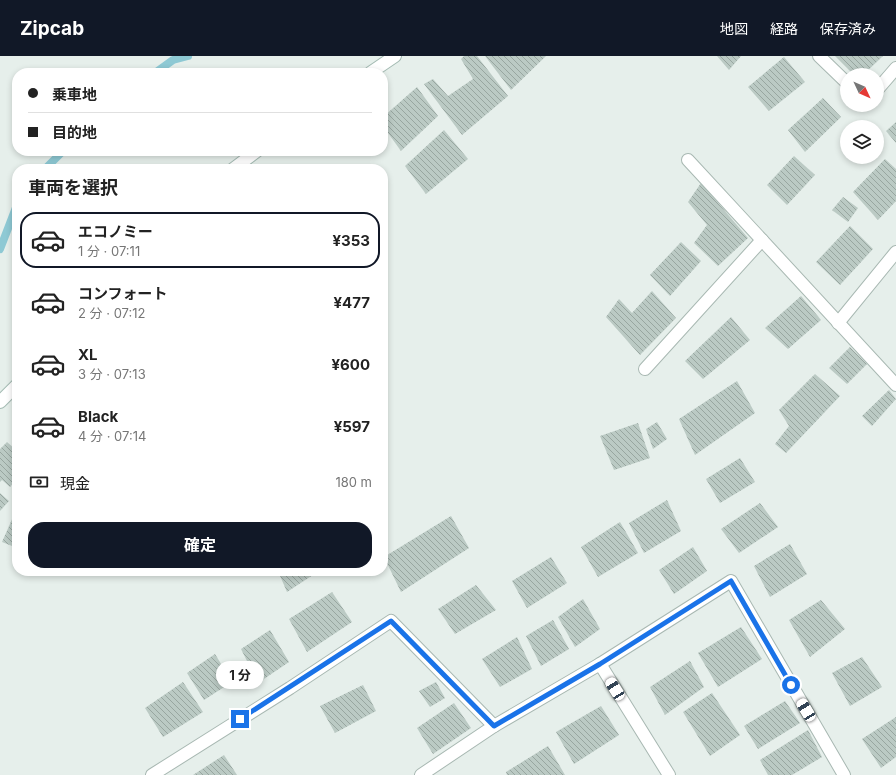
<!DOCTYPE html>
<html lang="ja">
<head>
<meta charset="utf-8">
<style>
	body { margin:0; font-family:Inter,"Noto Sans JP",sans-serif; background:#f2f2f2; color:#222; height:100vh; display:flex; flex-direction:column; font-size:15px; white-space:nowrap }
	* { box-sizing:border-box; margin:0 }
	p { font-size:13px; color:#767676 }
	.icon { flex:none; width:22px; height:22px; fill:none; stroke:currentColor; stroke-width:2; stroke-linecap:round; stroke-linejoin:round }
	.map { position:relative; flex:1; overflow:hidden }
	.sheet { position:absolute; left:12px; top:108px; width:376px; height:412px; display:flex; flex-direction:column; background:#fff; border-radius:16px; box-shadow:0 2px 6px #0003 }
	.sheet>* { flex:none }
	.banner { position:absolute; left:12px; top:12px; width:376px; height:88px; border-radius:16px; box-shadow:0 2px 6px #0003; display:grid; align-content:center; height:88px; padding:0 16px; background:#fff }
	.needle { width:26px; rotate:134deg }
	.fabs { position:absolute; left:840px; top:12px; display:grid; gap:8px }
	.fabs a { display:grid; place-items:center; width:44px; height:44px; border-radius:50%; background:#fff; box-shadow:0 2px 6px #0003; font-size:20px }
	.end { position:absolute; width:18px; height:18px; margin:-9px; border:5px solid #1a73e8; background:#fff; box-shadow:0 0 0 2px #fff }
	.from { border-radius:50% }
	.bubble { position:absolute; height:28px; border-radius:14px; background:#fff; box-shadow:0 2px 6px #0003; font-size:13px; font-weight:700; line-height:28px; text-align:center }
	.car { position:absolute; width:12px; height:24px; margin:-12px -6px; border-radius:5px; box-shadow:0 0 3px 1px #0007; background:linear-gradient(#fff 24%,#345 0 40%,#fff 0 76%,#345 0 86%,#fff 0) }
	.banner b { display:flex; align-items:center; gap:14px; height:38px; font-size:15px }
	.banner b+b { border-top:1px solid #e0e0e0 }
	.banner i { width:10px; height:10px; background:#222 }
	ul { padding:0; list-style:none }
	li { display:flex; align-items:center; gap:12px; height:56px; margin:0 8px 6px; padding:0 8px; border:2px solid transparent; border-radius:16px }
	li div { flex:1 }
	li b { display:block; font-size:15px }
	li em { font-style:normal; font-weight:700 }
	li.active { border-color:#111827 }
	li>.icon { width:36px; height:36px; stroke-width:1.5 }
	h2 { padding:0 16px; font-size:18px; line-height:48px }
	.pay { display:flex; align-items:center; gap:10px; height:44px; padding:0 16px; font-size:15px }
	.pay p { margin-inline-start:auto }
	.primary-button { display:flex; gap:8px; margin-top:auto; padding:8px 16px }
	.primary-button a { flex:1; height:46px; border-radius:16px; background:#111827; color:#fff; font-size:16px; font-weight:700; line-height:46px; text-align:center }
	header { display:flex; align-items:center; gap:24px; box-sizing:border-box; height:56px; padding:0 20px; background:#111827; color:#fff }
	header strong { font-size:19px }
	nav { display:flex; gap:22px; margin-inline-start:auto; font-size:14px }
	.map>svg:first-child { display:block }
</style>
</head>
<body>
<header>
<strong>Zipcab</strong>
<nav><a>地図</a><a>経路</a><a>保存済み</a></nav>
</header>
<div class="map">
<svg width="896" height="719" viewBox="0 0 896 719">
	<defs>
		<pattern id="building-back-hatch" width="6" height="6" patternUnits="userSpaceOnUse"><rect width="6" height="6" fill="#bbcac4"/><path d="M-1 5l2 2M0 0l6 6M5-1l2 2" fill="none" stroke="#98a6a0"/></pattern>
	</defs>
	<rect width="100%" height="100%" fill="#e6efeb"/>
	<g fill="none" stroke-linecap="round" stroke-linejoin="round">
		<g stroke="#8ec9d4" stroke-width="8">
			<path d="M155 17 173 4 188 0"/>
			<path d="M45 113 63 95"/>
			<path d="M0 193 17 149"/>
		</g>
	</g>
	<g fill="url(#building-back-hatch)">
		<path d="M464 0H477L508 40 462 79 424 28 433 23 448 40 473 23 461 3Z"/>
		<path d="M485 0H546L511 34Z"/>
		<path d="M717 0H741L729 14Z"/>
		<path d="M835 0H883L863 19H854Z"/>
		<path d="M784 1 805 26 769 55 748 31Z"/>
		<path d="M417 31 438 60 401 95 383 70V61Z"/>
		<path d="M823 42 841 61 805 96 788 74Z"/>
		<path d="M896 66V87L886 75Z"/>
		<path d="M444 74 468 103 426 138 405 110Z"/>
		<path d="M794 100 815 119 787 149 767 129Z"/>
		<path d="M885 103 896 113V145L878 164 853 136Z"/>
		<path d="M701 127 748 182 718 210 694 187 707 169 688 146Z"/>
		<path d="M843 141 858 152 848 166 832 154Z"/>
		<path d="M850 170 873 193 840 229 816 206Z"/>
		<path d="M681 186 701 205 670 240 650 219Z"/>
		<path d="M652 235 676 262 640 299 606 261 619 243 632 257Z"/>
		<path d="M801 240 821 264 788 293 765 272Z"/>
		<path d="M731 261 750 284 703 323 685 305Z"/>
		<path d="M850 291 867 308 847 328 829 312Z"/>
		<path d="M815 318 840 340 786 397 775 388 789 370 779 354Z"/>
		<path d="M737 325 755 357 695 399 679 363Z"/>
		<path d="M889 334 896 343 872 370 862 360Z"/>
		<path d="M657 366 667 383 653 393 646 373Z"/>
		<path d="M638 367 650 402 614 414 600 380Z"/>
		<path d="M7 386 17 395V423L10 431 2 424 0 426V393Z"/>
		<path d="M740 402 755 426 720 447 706 423Z"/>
		<path d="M0 437 9 445 0 455Z"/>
		<path d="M667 444 681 475 644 497 629 467Z"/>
		<path d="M760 447 778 471 739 497 721 473Z"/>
		<path d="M17 452V492L2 486Z"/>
		<path d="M451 460 469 492 401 536 384 501Z"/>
		<path d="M620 466 638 497 598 521 581 491Z"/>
		<path d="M790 488 807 518 770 541 754 510Z"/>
		<path d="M693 491 707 515 674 538 659 514Z"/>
		<path d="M551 501 567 527 527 552 512 525Z"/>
		<path d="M278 515H319L287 536Z"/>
		<path d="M476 529 496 554 455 578 438 553Z"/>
		<path d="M332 536 352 566 307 596 289 563Z"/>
		<path d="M583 543 600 573 575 591 558 561Z"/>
		<path d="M821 544 845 573 810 601 789 564Z"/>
		<path d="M553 564 569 593 541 610 526 580Z"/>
		<path d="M741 571 762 603 718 631 698 597Z"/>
		<path d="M270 574 289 606 258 627 241 593Z"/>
		<path d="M517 581 532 613 500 631 482 603Z"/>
		<path d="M215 598 232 626 204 644 187 617Z"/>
		<path d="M862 601 882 631 850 650 832 617Z"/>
		<path d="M690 605 704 631 665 659 650 631Z"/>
		<path d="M183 626 203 656 163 681 145 652Z"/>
		<path d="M436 626 445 642 430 651 419 635Z"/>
		<path d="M363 629 376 655 335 677 320 650Z"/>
		<path d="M712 637 740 679 710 700 683 656Z"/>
		<path d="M785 645 800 667 758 693 744 670Z"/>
		<path d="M454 647 471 672 433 698 417 672Z"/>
		<path d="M601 650 619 679 574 708 556 676Z"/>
		<path d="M896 661V701L881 712 862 683Z"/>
		<path d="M808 674 822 701 792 719H768L760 704Z"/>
		<path d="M548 690 565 719H507L506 716Z"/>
		<path d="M224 699 237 719H193Z"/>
	</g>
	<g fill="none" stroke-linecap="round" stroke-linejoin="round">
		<defs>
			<g id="street">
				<path d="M819 0 847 27"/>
				<path d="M877 34 896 12"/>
				<path d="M688 104 896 329"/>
				<path d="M838 267 896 196"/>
				<path d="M645 313 762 184"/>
				<path d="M600 608 669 719"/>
				<path d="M494 670 600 608 731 525 844 719"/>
				<path d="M152 719 290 632 391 565 494 670 421 719"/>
			</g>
			<g id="secondary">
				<path d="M370 17 395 0"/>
				<path d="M233 113 257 95"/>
				<path d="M0 346 17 329"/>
			</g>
		</defs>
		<use href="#street" stroke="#a8b8b2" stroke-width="14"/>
		<use href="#secondary" stroke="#a4bbb3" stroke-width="14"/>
		<use href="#street" stroke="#fff" stroke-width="12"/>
		<use href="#secondary" stroke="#fff" stroke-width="12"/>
	</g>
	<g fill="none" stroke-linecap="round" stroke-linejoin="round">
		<path stroke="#1a73e8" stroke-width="5" d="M240 663 391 565 494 670 600 608 731 525 791 629"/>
	</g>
</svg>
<div class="fabs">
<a><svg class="needle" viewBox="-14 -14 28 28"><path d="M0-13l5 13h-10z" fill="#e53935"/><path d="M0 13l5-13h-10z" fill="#767676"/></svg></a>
<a><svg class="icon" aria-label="layers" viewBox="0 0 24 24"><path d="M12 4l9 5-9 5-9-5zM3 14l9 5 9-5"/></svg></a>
</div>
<i class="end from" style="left:791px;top:629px"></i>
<i class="end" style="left:240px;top:663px"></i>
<div class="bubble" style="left:216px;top:605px;width:48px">1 分</div>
<i class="car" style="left:615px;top:633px;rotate:328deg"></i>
<i class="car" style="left:806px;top:654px;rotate:329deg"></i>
<div class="banner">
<b><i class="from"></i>乗車地</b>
<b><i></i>目的地</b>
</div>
<section class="sheet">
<h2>車両を選択</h2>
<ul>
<li class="active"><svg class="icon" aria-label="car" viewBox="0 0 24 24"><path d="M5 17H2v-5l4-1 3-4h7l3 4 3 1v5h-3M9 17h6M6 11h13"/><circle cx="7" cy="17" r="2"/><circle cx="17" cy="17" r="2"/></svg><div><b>エコノミー</b><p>1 分 · 07:11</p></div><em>¥353</em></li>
<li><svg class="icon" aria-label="car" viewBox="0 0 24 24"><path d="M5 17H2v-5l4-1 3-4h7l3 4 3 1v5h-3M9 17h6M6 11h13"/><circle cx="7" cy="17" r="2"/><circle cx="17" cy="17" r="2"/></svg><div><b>コンフォート</b><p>2 分 · 07:12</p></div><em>¥477</em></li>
<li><svg class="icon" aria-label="car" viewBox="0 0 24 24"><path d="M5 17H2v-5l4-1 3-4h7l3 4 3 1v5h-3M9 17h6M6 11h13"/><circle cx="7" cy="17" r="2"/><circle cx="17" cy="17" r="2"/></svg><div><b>XL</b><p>3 分 · 07:13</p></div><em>¥600</em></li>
<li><svg class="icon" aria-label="car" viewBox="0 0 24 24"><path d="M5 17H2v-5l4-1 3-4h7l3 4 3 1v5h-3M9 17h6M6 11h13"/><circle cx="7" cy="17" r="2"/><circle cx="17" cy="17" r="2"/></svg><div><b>Black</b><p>4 分 · 07:14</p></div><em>¥597</em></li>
</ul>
<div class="pay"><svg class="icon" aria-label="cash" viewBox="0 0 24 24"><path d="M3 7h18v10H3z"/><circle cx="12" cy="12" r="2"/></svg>現金<p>180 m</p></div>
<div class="primary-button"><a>確定</a></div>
</section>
</div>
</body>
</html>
